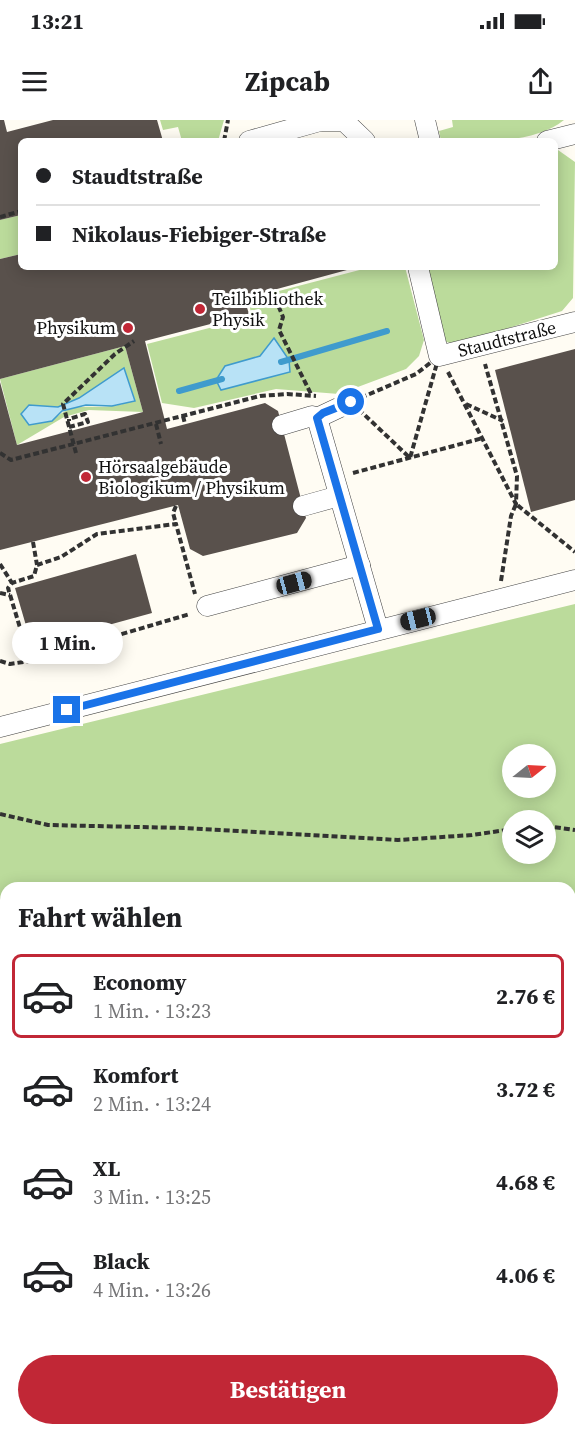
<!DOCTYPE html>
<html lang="de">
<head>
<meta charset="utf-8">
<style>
	body { margin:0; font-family:"Source Serif 4",serif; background:#f2f2f2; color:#202124; height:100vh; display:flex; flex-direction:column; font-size:22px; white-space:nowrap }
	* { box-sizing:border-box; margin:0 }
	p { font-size:20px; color:#757577 }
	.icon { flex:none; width:33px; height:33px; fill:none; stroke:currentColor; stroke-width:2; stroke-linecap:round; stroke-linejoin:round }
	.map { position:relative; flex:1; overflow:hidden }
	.details { position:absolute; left:0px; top:762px; width:576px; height:554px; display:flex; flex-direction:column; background:#fff; border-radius:18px 18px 0 0; box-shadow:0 3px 15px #0003 }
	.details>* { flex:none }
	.top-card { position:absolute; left:18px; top:18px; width:540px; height:132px; border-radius:9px; box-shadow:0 3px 15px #0003; display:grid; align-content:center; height:132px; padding:0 18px; background:#fff }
	.needle { width:39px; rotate:72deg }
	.controls { position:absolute; left:502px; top:624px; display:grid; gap:12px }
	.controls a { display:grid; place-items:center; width:54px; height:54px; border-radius:50%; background:#fff; box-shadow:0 3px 15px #0003; font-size:30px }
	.end { position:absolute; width:27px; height:27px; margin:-14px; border:8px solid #1a73e8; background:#fff; box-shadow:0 0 0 3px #fff }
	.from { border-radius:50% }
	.bubble { position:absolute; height:42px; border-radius:21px; background:#fff; box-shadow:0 3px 15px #0003; font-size:20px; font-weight:700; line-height:42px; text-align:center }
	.car { position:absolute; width:18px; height:36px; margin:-18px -9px; border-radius:8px; box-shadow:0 0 4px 2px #0007; background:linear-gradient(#222 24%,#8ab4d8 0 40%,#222 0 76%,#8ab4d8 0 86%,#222 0) }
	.top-card b { display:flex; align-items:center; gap:21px; height:57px; font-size:22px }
	.top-card b+b { border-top:2px solid #e0e0e0 }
	.top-card i { width:15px; height:15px; background:#202124 }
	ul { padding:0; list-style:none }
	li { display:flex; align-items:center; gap:18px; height:84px; margin:0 12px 9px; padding:0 6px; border:3px solid transparent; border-radius:9px }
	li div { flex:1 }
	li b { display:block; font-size:22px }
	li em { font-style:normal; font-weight:700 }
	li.active { border-color:#c12736 }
	li>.icon { width:54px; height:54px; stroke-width:1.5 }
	h2 { padding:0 18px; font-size:27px; line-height:72px }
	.button { display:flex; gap:12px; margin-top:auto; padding:12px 18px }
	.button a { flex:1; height:69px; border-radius:36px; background:#c12736; color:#fff; font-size:24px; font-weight:700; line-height:69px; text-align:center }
	.status { display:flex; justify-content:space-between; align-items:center; height:42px; padding:0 30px; background:#fff; direction:ltr }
	.status svg { height:16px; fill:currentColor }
	header { display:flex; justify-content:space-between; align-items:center; height:78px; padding:0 18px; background:#fff; font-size:27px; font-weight:700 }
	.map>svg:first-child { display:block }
</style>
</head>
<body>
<div class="status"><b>13:21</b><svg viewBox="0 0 49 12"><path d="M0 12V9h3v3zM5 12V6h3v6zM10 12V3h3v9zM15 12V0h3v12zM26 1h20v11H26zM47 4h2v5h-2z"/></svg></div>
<header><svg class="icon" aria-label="menu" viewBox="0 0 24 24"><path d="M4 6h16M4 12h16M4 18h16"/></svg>Zipcab<svg class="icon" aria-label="share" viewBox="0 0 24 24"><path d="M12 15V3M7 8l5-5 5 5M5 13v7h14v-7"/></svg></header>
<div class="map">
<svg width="575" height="1315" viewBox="0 0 575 1315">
	<rect width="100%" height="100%" fill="#fffcf3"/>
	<g fill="#bbdb9b" fill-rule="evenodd">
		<path d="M160 0H224L218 21H182L178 7 163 10Z"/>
		<path d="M452 0H564C533 25 478 21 441 21L439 11 453 7Z"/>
		<path d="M555 30H558L575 42 573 178 562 191 456 225 444 221 425 147H555Z"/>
		<path d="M21 95V134L0 139V100Z"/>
		<path d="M371 147H405L424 220 419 236 406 249 339 274 276 269 194 288 162 283 147 224 252 197 248 179ZM274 218 290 252 258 259 250 239 260 236Z"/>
		<path d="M125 226 143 292 89 290 64 297 17 325 0 259ZM124 248 135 280C128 282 119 286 111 286 86 289 73 281 52 301L29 285 58 287 79 278Z"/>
		<path d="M575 484V813L570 814V768H6V893L0 894V624ZM513 634H546V668H513ZM513 700H546V734H513Z"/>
		<path d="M575 877V1315H0V947L6 946V1310H570V878Z"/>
	</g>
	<g fill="#b8e2f6" stroke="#3f9bcd" stroke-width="1.5">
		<path d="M274 218 289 240 290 252 221 270 216 260 225 246 260 236Z"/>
		<path d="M124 248 135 281 112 286 86 285 62 291 52 301 29 305 21 294 29 285 58 287 79 278Z"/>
	</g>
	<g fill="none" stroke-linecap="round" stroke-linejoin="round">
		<g stroke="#3f9bcd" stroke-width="6">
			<path d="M281 242 387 211"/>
			<path d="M179 271 222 259"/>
		</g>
	</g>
	<g fill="#59514c">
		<path d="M0 0H4L7 12 53 0H157L163 21H21V95L0 100Z"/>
		<path d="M21 134V147H43L44 150 57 147H358L244 178 249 194 145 221 167 309 265 283 278 291 306 398 297 413 203 436 190 429 178 385 0 430V262L17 325 143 292 125 226 0 259V139Z"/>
		<path d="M575 229V380L531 392 495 250Z"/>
		<path d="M136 434 152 493 32 526 15 468Z"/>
	</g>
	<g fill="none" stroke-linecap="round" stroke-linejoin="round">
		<defs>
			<g id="minor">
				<path d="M425 0 430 21"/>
				<path d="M249 21 320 1H344L365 21"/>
				<path d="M547 21 575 14"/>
				<path d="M418 147 439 236 575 202"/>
				<path d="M317 298 378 509"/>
				<path d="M282 305 312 296 317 298 351 282"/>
				<path d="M303 386 339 376"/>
				<path d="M207 486 360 445"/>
				<path d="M0 607 575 460"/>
			</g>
			<g id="major">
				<path d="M570 856 575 855"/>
				<path d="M0 923H6"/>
			</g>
		</defs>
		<use href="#minor" stroke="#434343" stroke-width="21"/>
		<use href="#major" stroke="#212121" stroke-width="26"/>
		<g stroke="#323232" stroke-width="4" stroke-dasharray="6 3" stroke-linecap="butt">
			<path d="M224 21 228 0"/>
			<path d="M0 97 21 91"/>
			<path d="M275 178 283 197 279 210 311 274"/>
			<path d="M439 236 410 338 351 282 416 254Z"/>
			<path d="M448 252 516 384 517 356 485 244"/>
			<path d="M466 284 503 301"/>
			<path d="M183 296 185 304"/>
			<path d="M156 304 161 324"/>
			<path d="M69 307 88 302 85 294 69 299V301"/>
			<path d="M0 333 11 340 260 276 287 274 316 276"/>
			<path d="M76 333 63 284 115 234 134 221"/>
			<path d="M353 353 483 318"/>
			<path d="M176 386 173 393 176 404"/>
			<path d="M33 422 37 445"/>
			<path d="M0 444 12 463"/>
			<path d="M501 461 511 396 516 384 575 432"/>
			<path d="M0 473 10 475"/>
			<path d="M74 515 77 526"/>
			<path d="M42 524 45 535"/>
			<path d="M0 541 10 544 30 541 190 494"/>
			<path d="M30 541 8 468 12 463 34 456 37 445 61 437 97 414 176 404 195 474"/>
			<path d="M0 694 48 705 185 708 398 720 472 715 513 709"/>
			<path d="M546 706 575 710"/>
			<path d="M570 950 575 951"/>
			<path d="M0 1039 6 1040"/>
		</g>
		<use href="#minor" stroke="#fff" stroke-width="20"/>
		<use href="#major" stroke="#f7cf6b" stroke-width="24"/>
	</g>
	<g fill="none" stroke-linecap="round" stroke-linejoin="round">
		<path stroke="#1a73e8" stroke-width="8" d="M67 590 378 509 317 298 323 293 351 282"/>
	</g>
	<g fill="#c12736" stroke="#fff" stroke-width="2">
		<circle cx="200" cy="189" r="6"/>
		<circle cx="128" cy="208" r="6"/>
		<circle cx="86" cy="357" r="6"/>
	</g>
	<g text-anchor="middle" stroke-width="6" stroke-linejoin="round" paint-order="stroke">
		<g font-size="18" fill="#101010" stroke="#fff" text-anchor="start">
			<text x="212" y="185">Teilbibliothek<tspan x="212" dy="21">Physik</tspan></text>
			<text x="116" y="214" text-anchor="end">Physikum</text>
			<text x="98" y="353">Hörsaalgebäude<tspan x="98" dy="21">Biologikum / Physikum</tspan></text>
		</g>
		<g font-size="18" fill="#101010" stroke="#fff">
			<text transform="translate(507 219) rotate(-14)" y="6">Staudtstraße</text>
		</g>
	</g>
</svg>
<div class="controls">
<a><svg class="needle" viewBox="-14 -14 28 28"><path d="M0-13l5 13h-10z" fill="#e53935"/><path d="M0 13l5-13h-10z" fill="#757577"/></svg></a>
<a><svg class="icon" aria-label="layers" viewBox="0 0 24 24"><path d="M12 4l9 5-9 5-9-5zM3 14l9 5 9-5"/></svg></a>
</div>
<i class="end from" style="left:351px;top:282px"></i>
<i class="end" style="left:67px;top:590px"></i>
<div class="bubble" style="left:12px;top:502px;width:111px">1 Min.</div>
<i class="car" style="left:294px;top:463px;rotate:75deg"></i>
<i class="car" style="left:418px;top:499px;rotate:256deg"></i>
<div class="top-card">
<b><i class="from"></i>Staudtstraße</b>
<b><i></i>Nikolaus-Fiebiger-Straße</b>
</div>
<section class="details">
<h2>Fahrt wählen</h2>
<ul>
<li class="active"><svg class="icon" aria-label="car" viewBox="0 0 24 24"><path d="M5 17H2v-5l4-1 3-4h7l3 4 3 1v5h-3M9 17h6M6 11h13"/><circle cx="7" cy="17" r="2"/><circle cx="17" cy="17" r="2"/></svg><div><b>Economy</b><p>1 Min. · 13:23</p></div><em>2.76 €</em></li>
<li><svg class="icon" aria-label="car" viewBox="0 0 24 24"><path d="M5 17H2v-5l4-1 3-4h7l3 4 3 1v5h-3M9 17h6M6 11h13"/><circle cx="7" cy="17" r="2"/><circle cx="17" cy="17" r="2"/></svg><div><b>Komfort</b><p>2 Min. · 13:24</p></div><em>3.72 €</em></li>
<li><svg class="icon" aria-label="car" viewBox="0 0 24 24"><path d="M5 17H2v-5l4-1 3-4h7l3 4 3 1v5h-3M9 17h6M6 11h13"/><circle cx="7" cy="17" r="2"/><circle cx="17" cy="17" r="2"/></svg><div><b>XL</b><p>3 Min. · 13:25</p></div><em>4.68 €</em></li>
<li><svg class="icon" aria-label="car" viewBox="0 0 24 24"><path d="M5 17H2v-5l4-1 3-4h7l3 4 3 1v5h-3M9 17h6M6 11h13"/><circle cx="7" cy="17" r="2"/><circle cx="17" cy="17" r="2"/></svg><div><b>Black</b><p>4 Min. · 13:26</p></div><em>4.06 €</em></li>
</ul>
<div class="button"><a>Bestätigen</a></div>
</section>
</div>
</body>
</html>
